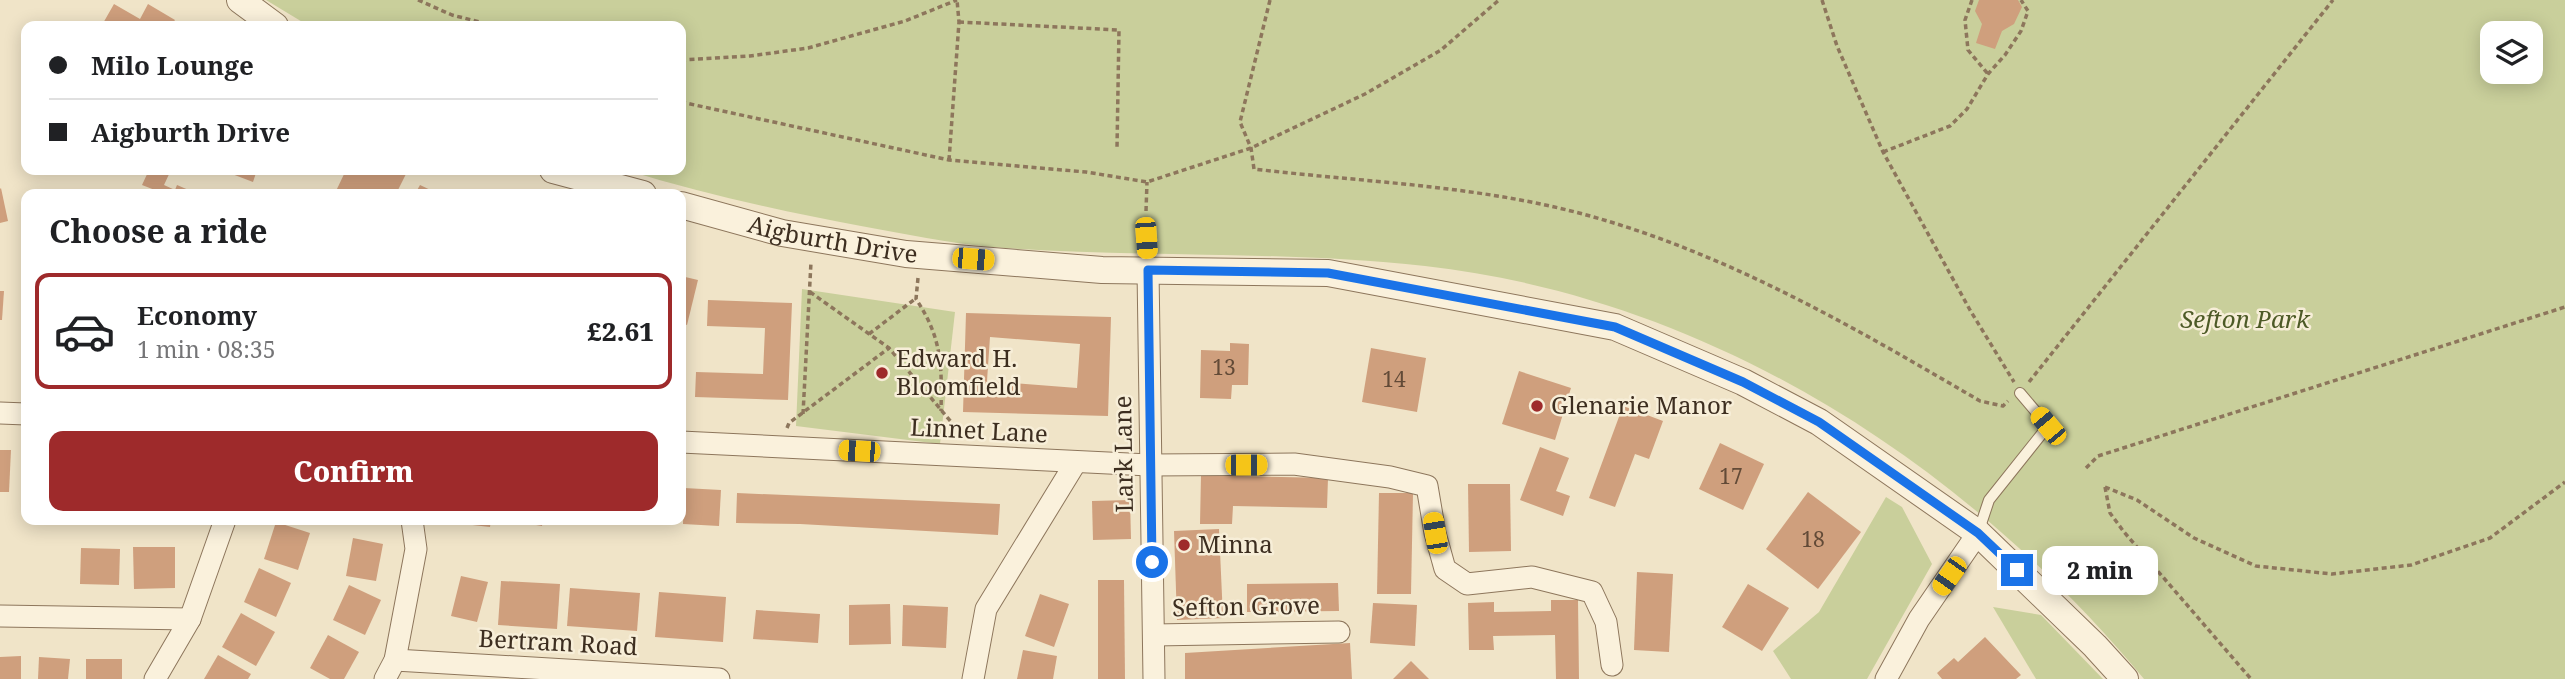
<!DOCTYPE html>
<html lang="en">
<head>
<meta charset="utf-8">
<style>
	body { margin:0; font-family:"Noto Serif",serif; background:#f6f6f6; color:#202124; height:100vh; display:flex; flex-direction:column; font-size:26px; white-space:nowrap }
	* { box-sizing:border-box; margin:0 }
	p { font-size:23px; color:#757577 }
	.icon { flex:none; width:38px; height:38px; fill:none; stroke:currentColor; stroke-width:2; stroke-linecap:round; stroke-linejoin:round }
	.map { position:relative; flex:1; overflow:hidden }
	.panel { position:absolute; left:21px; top:189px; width:665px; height:336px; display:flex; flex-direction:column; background:#fff; border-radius:14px; box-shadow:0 4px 18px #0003 }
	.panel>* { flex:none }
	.banner { position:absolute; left:21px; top:21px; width:665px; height:154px; border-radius:14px; box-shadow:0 4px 18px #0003; display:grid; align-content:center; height:154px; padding:0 28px; background:#fff }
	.fabs { position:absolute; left:2480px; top:21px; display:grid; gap:14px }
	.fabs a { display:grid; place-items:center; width:63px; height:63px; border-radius:14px; background:#fff; box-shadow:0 4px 18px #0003; font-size:35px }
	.end { position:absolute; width:32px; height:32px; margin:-16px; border:9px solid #1a73e8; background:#fff; box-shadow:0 0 0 4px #fff }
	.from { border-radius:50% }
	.bubble { position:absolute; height:49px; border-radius:14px; background:#fff; box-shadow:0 4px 18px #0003; font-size:23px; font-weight:800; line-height:49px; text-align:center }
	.car { position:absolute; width:21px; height:42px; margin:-21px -10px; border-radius:9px; box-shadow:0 0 5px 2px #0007; background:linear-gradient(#f5c518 24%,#345 0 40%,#f5c518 0 76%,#345 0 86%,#f5c518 0) }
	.banner b { display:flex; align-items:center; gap:24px; height:66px; font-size:26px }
	.banner b+b { border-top:2px solid #e0e0e0 }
	.banner i { width:18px; height:18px; background:#202124 }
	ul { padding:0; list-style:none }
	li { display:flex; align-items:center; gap:21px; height:116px; margin:0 14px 10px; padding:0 14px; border:4px solid #e0e0e0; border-radius:14px }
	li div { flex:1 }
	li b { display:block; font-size:26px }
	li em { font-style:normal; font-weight:800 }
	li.active { border-color:#9e2a2b }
	li>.icon { width:63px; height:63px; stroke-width:1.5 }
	h2 { padding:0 28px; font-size:32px; line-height:84px }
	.action { display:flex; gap:14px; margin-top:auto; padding:14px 28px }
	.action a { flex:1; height:80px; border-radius:14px; background:#9e2a2b; color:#fff; font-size:28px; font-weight:800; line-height:80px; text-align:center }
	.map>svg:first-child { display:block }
</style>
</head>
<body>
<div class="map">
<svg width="2565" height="679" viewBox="0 0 2565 679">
	<rect width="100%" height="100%" fill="#f0e4c8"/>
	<g fill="#c9cf9b" fill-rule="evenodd">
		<path d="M266 0H2565V679H2144C1964 462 1709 298 1425 266 1281 250 1136 258 992 247 949 243 904 234 861 226 782 211 703 194 626 170H681V26H309ZM2492 33H2530V72H2492Z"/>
		<path d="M802 289 955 312 940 444 796 426Z"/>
		<path d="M1886 497 1902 507 1932 564 1867 679H1791L1773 651 1819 612Z"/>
		<path d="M1993 607 2041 615 2103 679H2036Z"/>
	</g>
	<g fill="#cf9f7d" fill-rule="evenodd">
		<path d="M1979 0H2018L2022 7 2014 24 2002 31 1995 49 1976 43 1982 24 1975 11Z"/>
		<path d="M114 4 140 19 148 4 175 20 171 26H91L94 21 102 25Z"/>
		<path d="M149 170H171L164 185 175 190 177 185 198 194H165L142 185Z"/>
		<path d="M234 170H257L253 182 232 174Z"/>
		<path d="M346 170H408L396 194H342L336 191Z"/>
		<path d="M420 185 439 194H415Z"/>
		<path d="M1 188 8 221 0 223V189Z"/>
		<path d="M681 276 698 280 687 325 681 323Z"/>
		<path d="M0 291H4L2 320H0Z"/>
		<path d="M708 300 792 303 788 400 695 397 696 372 763 374 765 328 707 326Z"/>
		<path d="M966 313 1111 317 1108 416 963 412ZM990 337 1080 344 1077 388 987 381Z"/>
		<path d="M1230 343 1249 344 1248 385H1232L1231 399 1200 398 1201 350 1230 351Z"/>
		<path d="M1371 348 1426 358 1417 412 1362 402Z"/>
		<path d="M1519 371 1571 388 1555 440 1502 424Z"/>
		<path d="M1623 406 1663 421 1649 459 1635 454 1615 507 1589 498Z"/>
		<path d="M1720 443 1764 464 1743 510 1699 489Z"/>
		<path d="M1540 447 1569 458 1556 491 1570 496 1563 516 1520 500Z"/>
		<path d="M0 450H11L9 492H0Z"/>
		<path d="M1201 475 1328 478 1327 508 1233 506 1232 524H1200Z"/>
		<path d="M1468 484H1510L1511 551 1469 552Z"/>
		<path d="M684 488 721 490 719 526 683 524Z"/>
		<path d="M1808 492 1861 532 1818 589 1766 549Z"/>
		<path d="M737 493 1000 504 998 535 800 524 736 523Z"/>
		<path d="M1379 493H1413L1411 594H1377Z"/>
		<path d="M1130 500 1131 539 1093 540 1092 501Z"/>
		<path d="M456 520H491L490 527 455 523Z"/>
		<path d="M507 520H543L542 526Z"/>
		<path d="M276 522 310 533 298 570 264 559Z"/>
		<path d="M1219 529 1223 618 1177 620 1174 531Z"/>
		<path d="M353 538 383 544 376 581 346 576Z"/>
		<path d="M133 547H175V588L134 589Z"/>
		<path d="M81 548 120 549 119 585 80 584Z"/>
		<path d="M259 568 291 583 276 617 244 602Z"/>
		<path d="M1637 572 1673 574 1669 652 1634 650Z"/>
		<path d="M461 576 488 582 477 622 451 616Z"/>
		<path d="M1098 580H1124L1125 679H1098Z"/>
		<path d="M501 581 560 584 557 629 498 625Z"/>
		<path d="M1338 583 1339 611 1247 612V584Z"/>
		<path d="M1748 584 1789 608 1762 651 1722 627Z"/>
		<path d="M349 585 381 600 365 635 333 620Z"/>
		<path d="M570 588 640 593 637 631 567 626Z"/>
		<path d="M659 592 726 597 723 642 655 637Z"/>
		<path d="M1040 594 1069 604 1054 647 1025 636Z"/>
		<path d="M1551 600H1578L1579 679H1556L1555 635 1493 636 1494 650H1469L1468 603 1494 602V612L1551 611Z"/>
		<path d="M1373 603 1417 605 1415 646 1370 643Z"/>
		<path d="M890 604 891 644 849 645V605Z"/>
		<path d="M903 605 948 607 946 648 902 646Z"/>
		<path d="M756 610 820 614 818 643 753 639Z"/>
		<path d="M241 613 275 632 256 666 222 647Z"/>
		<path d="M328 635 359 652 344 679H330L310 668Z"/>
		<path d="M1985 637 2021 675 2016 679H1942L1937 673 1954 658 1958 662Z"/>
		<path d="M1350 643 1352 679H1185V653Z"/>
		<path d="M1023 650 1057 656 1053 679H1017Z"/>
		<path d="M218 655 251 674 248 679H204Z"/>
		<path d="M21 656V679H0V657Z"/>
		<path d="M39 657 70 659 68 679H38Z"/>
		<rect x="86" y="659" width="36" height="20"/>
		<path d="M1411 661 1429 679H1393Z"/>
	</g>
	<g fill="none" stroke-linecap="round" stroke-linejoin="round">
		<defs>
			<g id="service">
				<path d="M1145 226 1148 269"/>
				<path d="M1978 533 1989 500 2048 426 2020 393"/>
			</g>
			<g id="minor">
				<path d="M1148 270 1154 679"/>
				<path d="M0 413 26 414"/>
				<path d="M681 442 1149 465 1294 464 1390 477 1427 486 1435 533 1445 569 1467 584 1532 577 1592 592 1606 622 1612 665"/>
				<path d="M0 616 190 619"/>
				<path d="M1154 635 1339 632"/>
				<path d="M395 660 719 679"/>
				<path d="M155 679 190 619 225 520"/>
				<path d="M385 679 395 660 416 549 412 520"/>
				<path d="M973 679 986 609 1076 462"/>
				<path d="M1886 679 1919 619 1978 533"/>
			</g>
			<g id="tertiary">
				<path d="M240 0 275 26"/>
				<path d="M553 170 643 194"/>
				<path id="s1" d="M681 205 782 233 906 254 1102 270 1328 273 1615 327 1743 382 1819 422 1978 533 2095 646 2125 679"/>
			</g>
		</defs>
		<use href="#service" stroke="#8d765c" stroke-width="12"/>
		<use href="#minor" stroke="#8d765c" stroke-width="23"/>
		<use href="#tertiary" stroke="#8d765c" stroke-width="28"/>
		<g stroke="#8d765c" stroke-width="3.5" stroke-dasharray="5 3.5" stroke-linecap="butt">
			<path d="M418 0 452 15 495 26"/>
			<path d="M1270 0 1240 122 1251 148 1254 169C1362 182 1472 185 1579 213 1723 251 1852 326 1980 401L2003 406 2008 401"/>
			<path d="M1822 0 1837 46 1883 152 1970 310 2014 382"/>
			<path d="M1972 0 1965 20 1968 50 1988 74"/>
			<path d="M959 22 1119 30 1117 148"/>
			<path d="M681 60 750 56 808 48 905 21 957 0"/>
			<path d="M681 102 949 160 1086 172 1147 182 1251 148 1365 94 1441 50 1499 0"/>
			<path d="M1883 152 1950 126 1967 109 1988 74 2005 55 2021 31 2028 11 2021 0"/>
			<path d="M949 160 959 22 957 0"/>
			<path d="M1146 211 1147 182"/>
			<path d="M918 278 916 299C942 338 942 365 941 411"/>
			<path d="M810 292 889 348 963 436"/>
			<path d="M869 334 915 299"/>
			<path d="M2029 382 2333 0"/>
			<path d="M803 414 811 262"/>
			<path d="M787 428 789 423 889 348"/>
			<path d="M2086 468 2098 456 2565 307"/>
			<path d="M2105 487 2137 500 2194 538 2256 566 2332 574 2411 565 2490 538 2565 482"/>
			<path d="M2105 487 2110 513 2124 532 2251 679"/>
		</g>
		<use href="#service" stroke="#faf1dc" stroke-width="10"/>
		<use href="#minor" stroke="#faf1dc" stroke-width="21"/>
		<use href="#tertiary" stroke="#faf1dc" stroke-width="26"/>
	</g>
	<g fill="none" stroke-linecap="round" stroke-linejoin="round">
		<path stroke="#1a73e8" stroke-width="9" d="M1152 562 1148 270 1328 273 1615 327 1743 382 1819 422 1978 533 2017 570"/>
	</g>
	<g fill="#9e2a2b" stroke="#f7eed8" stroke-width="2.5">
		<circle cx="882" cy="373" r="7"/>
		<circle cx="1537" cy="406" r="7"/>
		<circle cx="1184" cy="545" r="7"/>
	</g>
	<g text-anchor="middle" stroke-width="5" stroke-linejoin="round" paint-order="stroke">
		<g font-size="21" fill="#624a37">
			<text x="1224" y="375">13</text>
			<text x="1394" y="387">14</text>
			<text x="1731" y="484">17</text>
			<text x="1813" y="547">18</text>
		</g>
		<g font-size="24" fill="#3d2e20" stroke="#f7eed8">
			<text dy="8" stroke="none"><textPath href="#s1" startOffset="156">Aigburth Drive</textPath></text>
			<text transform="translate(979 431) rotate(3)" y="8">Linnet Lane</text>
			<text transform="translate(1124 454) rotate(-91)" y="8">Lark Lane</text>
			<text transform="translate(1246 607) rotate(-1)" y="8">Sefton Grove</text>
			<text transform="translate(558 643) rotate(3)" y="8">Bertram Road</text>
		</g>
		<g font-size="24" font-style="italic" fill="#4d5a26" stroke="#f7eed8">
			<text x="2245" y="328">Sefton Park</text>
		</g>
		<g font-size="24" fill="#3d2e20" stroke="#f7eed8" text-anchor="start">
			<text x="896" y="367">Edward H.<tspan x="896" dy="28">Bloomfield</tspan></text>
			<text x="1551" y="414">Glenarie Manor</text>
			<text x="1198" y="553">Minna</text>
		</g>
	</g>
</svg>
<div class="fabs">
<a><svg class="icon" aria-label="layers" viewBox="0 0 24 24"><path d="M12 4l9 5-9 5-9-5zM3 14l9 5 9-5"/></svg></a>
</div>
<i class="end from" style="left:1152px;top:562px"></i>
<i class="end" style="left:2017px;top:570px"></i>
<div class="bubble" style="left:2042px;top:546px;width:116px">2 min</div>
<i class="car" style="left:1146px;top:238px;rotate:176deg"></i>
<i class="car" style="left:973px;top:259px;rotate:95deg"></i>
<i class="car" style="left:2048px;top:426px;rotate:320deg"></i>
<i class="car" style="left:859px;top:451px;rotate:273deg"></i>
<i class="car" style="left:1246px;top:465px;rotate:90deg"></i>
<i class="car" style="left:1435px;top:533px;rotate:351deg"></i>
<i class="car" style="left:1949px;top:576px;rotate:215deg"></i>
<div class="banner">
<b><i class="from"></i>Milo Lounge</b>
<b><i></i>Aigburth Drive</b>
</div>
<section class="panel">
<h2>Choose a ride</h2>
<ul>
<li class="active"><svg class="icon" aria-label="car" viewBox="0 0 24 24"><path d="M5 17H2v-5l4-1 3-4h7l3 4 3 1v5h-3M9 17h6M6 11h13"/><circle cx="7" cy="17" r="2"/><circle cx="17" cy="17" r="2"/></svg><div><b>Economy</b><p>1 min · 08:35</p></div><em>£2.61</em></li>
</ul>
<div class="action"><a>Confirm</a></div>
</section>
</div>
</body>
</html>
